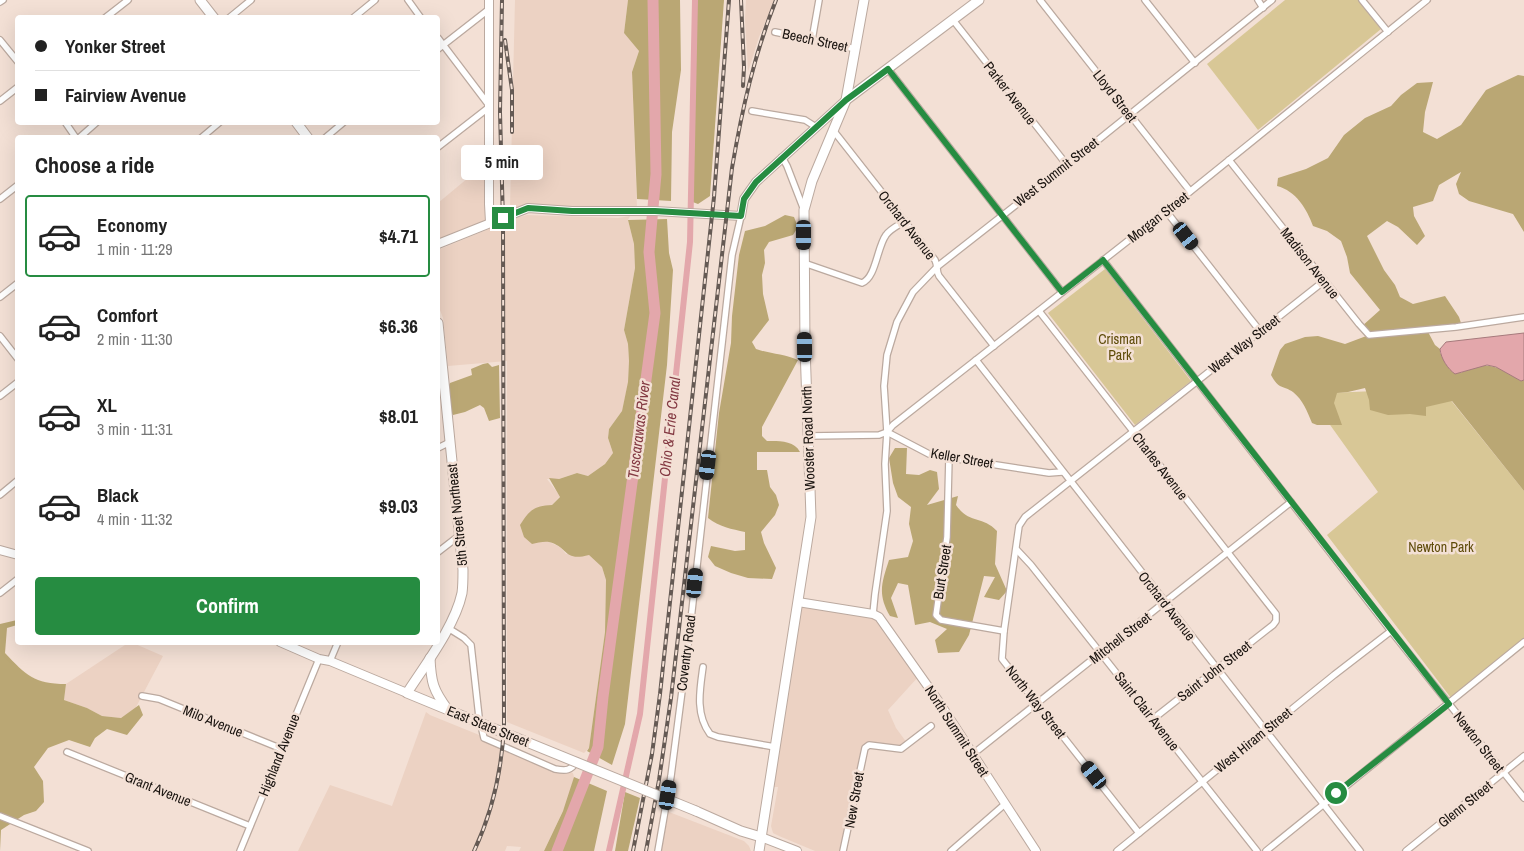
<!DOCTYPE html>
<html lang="en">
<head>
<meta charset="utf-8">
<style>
	body { margin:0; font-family:"Archivo Narrow",sans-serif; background:#f2f2f2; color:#222; height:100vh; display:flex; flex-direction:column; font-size:19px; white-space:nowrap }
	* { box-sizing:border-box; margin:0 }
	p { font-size:16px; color:#767676 }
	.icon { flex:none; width:28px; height:28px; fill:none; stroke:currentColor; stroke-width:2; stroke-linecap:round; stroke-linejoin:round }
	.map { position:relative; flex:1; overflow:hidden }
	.sheet { position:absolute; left:15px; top:135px; width:425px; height:510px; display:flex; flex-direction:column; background:#fff; border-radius:5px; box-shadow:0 5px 20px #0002 }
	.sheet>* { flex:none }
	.top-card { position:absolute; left:15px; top:15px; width:425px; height:110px; border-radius:5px; box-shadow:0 5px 20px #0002; display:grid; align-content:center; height:110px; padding:0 20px; background:#fff }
	.end { position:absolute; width:22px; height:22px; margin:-11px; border:6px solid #268c41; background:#fff; box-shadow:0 0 0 2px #fff }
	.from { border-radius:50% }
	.bubble { position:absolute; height:35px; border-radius:5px; background:#fff; box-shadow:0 5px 20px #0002; font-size:16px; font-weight:800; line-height:35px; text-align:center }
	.car { position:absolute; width:15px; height:30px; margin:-15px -8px; border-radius:6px; box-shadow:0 0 4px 1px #0007; background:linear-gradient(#222 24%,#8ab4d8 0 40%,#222 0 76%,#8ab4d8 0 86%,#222 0) }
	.top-card b { display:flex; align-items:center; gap:18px; height:48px; font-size:19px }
	.top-card b+b { border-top:1px solid #e0e0e0 }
	.top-card i { width:12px; height:12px; background:#222 }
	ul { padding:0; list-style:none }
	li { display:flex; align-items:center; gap:15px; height:82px; margin:0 10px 8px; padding:0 10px; border:2px solid transparent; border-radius:5px }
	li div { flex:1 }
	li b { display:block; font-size:19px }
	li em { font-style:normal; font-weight:800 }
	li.on { border-color:#268c41 }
	li>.icon { width:45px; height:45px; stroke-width:1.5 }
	h2 { padding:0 20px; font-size:22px; line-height:60px }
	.button { display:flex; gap:10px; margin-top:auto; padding:10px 20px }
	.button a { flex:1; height:58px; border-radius:5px; background:#268c41; color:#fff; font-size:20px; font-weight:800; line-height:58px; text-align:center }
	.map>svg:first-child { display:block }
</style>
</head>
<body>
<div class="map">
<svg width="1524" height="851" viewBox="0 0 1524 851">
	<rect width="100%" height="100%" fill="#f3e0d5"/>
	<g fill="#ecd2c3">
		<path d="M515 0H628L624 33 639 51 632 72 637 208 527 205 508 213 510 207Z"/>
		<path d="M746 0H775L759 37 748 72 745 19Z"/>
		<path d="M486 163 488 222 438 242V203Z"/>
		<path d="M527 215 618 218 630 216 628 220 634 244 635 268 624 330 628 344 629 361 628 384 622 411 609 429 608 438 613 453 605 464 588 476 577 473 559 479H547L560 496 552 505 547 541 560 547 566 554 589 555 602 567 606 580 605 632 589 748 584 753 507 722V361L448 366 443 318 438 305V250L513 219Z"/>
		<path d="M798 605 874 618 879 622 919 676 888 710 896 728 907 743 900 747 868 744 861 749 842 851H815L779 836 773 833 771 826 778 787H774Z"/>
		<path d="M128 643H133L163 656 135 709 121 718 102 716 87 708 64 700 66 684Z"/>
		<path d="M426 712 430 715 573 773 574 777 568 800 544 851H519L521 847 507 846 505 851H298L330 785 392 806Z"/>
		<path d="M669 812 744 841 749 846 751 851H661Z"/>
	</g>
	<g fill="#d8c796">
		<path d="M1285 0H1358L1381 29 1258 130 1207 64Z"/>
		<path d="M1105 269 1191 381 1135 425 1048 313Z"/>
		<path d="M1441 388 1524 491V639L1451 698 1327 535 1378 492 1308 394Z"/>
	</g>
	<g fill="#baa774">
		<path d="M628 0H680L681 70 672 132 671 201 637 199 632 72 639 51 624 33Z"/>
		<path d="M695 0H724L710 196 698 204 690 201Z"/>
		<path d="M1518 75 1524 76V232L1513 214 1469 201 1459 194 1456 184 1461 172 1439 185 1433 201 1413 207 1414 216 1425 236 1417 245 1398 227 1387 221 1367 236 1384 270 1395 285 1400 297 1413 304 1445 296 1459 317 1462 326 1427 330 1435 345 1440 349V353L1460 373C1491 360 1494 366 1521 381L1524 380V491L1452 401 1426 407V416L1410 414 1388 415 1370 410 1369 400 1365 388 1348 392 1337 393 1334 403 1342 425H1317L1312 423C1307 411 1303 400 1293 392 1283 385 1279 390 1271 375L1280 350 1285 344 1305 337 1318 336 1345 344 1369 335 1361 327 1380 310 1350 273 1347 257 1341 241 1327 231 1313 226C1307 209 1296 191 1277 186L1278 178 1306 169 1328 158 1344 135 1365 118 1391 106 1401 95 1417 83 1433 82 1425 112 1423 132 1437 139 1461 125 1486 90Z"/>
		<path d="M785 215 794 217 798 227 793 235 769 242 764 250 765 263 762 275 763 294 769 320 752 342 756 349C770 354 784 354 798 360L762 427V436L767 441C778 441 794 440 800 452H757V470H767L770 487 776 495 779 505 775 515 761 532 764 543 776 568 772 579 748 578 731 573 715 566 708 557 711 546 735 551 745 550V532C732 529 719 527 708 518L719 413 731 343 732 316 739 255 745 231 765 226Z"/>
		<path d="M667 219 669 253 673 270 667 365 625 724 612 765 587 751 589 748 605 632 606 580 602 567 589 555C563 562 569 547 549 542 544 541 537 543 532 544L524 537 520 525C530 510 533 506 552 505L560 497 549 478 559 479 577 473 588 476 605 464 613 453 608 438 609 429 622 411 628 382 629 361 628 344 624 330 635 268 634 244 628 220Z"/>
		<path d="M488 363 492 367 499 365 500 418 489 421 484 408 480 405 465 412 453 415 450 410 448 387 450 383 472 375 471 369 483 364Z"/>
		<path d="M895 448H907L906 474 919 475 930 470 937 472 939 489 927 505 958 496 956 505C970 525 982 515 997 531L995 564 1007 591 999 600 984 597 995 577 984 576 969 635 959 652 938 653 935 640 947 629 930 622 915 625 908 585 898 583 891 598 898 618 890 616C877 594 882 582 889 560L908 557 913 541 909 524 911 507 898 497 893 483 889 458Z"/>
		<path d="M17 620V625L7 628 5 653C26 675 34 684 66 684L64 700 87 708 102 716 121 718 139 705 143 715 127 735 107 729 95 738 90 747 69 740 48 748 34 767 43 781 44 802 36 811 24 815 1 830 0 851V624Z"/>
		<path d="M574 777 607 791 594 851H544L563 811Z"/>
		<path d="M625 792 640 798 628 851H615Z"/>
	</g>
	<path fill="#e3a7ab" stroke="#a67a7c" d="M1524 333V380L1521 381 1496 367 1487 365 1455 374C1448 369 1441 359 1440 349L1446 342Z"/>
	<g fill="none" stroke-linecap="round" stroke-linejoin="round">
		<path stroke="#e3a7ab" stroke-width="6" d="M609 851 640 714 690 242 695 0"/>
		<path stroke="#e3a7ab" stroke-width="11" d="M557 851 598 747 603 697 655 313 649 252 656 174 653 0"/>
		<defs>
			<g id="minor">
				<path d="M408 0 421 18"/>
				<path d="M1040 0 1190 191"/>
				<path d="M1145 0 1195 63"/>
				<path d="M1258 0 1263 8"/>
				<path d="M1362 0 1388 32"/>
				<path d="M0 2 3 0"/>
				<path d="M105 18 128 0"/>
				<path d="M229 18 251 0"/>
				<path d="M353 18 375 0"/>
				<path d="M953 20 1067 165"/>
				<path d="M775 32 856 49"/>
				<path d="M438 38 488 104"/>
				<path d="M0 40 18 62"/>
				<path d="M812 40 819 0"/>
				<path d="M438 49 488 10"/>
				<path d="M888 69 1062 292"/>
				<path d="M0 101 18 87"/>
				<path d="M752 111 805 120 816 127"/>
				<path d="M65 122 76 138"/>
				<path d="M833 130 935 260C938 266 936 271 939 276L994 346"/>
				<path d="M79 138 97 122"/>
				<path d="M201 138 220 122"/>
				<path d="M325 138 344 122"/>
				<path d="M438 147 488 108"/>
				<path d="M782 157 787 166 804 210"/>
				<path d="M1229 160 1359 324 1369 335 1456 327 1524 317"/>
				<path d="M0 199 18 185"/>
				<path d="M1166 211 1260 331"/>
				<path d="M1103 260 1391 631 1524 798"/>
				<path d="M804 263 862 283C876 278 877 247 886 235 890 229 899 225 905 221"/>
				<path d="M0 297 18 283"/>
				<path d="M1039 311 1276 614V621L1273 625 1153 719"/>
				<path d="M0 336 18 359"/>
				<path d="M976 360 1360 851"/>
				<path d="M0 396 18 382"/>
				<path d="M887 432 929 454 938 456 1049 473 1062 472"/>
				<path d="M808 436 879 435 887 432 893 425 1166 211 1427 0"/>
				<path d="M438 448 450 442"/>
				<path d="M949 457 947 537 936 615 941 620 1004 631"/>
				<path d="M0 495 18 480"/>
				<path d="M1017 550 1031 565 1257 851"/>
				<path d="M438 552 460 535"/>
				<path d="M0 593 18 579"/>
				<path d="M873 614 875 594 887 511 885 464 887 432 884 386 887 355 897 322 913 292 938 266 1067 165 1272 0"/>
				<path d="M448 628 464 638 471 645 479 717 484 738 555 769C566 771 571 771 577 761"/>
				<path d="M330 661 338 642"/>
				<path d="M703 667C700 689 695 714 710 734L718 737 775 747"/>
				<path d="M142 696 159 699 282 749"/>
				<path d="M67 752 250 826"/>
				<path d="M973 754 1291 502"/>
				<path d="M0 816 88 851"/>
				<path d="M1139 833 1002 659 1004 631 1019 526 1025 517 1324 281"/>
				<path d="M240 851 319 659"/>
				<path d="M658 851 671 776 689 637 732 255 741 216"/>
				<path d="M843 851 865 748 869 745 901 749 931 726"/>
				<path d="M951 851 1005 804"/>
				<path d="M1117 851 1334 675 1391 631"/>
				<path d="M1266 851 1524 642"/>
				<path d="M1406 851 1524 756"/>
			</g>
			<g id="tertiary">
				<path d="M489 0V204L490 222"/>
				<path d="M438 244 528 208 572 211H655L741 216 744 199 756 182 845 101"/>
				<path d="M0 550 18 555"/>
				<path d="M798 602 873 614 879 617 939 702 1036 851"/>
				<path d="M280 642 319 659 330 661 407 693"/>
				<path d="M761 837 797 851"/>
			</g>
			<g id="secondary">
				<path d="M200 0 214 18"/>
				<path d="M846 100 979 0"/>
				<path d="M296 122 308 138"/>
				<path d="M438 323 463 570C463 577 463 586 462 593 455 626 425 665 407 693L458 714"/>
				<path d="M430 658C431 682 433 690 448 710"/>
				<path d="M696 811 741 831 761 837"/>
				<path d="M759 851 811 517 805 347 804 210 812 181 846 100 864 0"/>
			</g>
		</defs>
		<use href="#minor" stroke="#bba99f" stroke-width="8"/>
		<use href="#tertiary" stroke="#bba99f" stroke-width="10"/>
		<use href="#secondary" stroke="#bba99f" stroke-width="11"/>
		<use href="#minor" stroke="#fff" stroke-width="5.5"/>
		<use href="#tertiary" stroke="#fff" stroke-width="8"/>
		<use href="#secondary" stroke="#fff" stroke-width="9"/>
		<defs>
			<g id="rail">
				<path d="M741 0 744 67 743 86"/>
				<path d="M505 40 512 90V132"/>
				<path d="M474 851C493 811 502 769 504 725L503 221 500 112 502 0"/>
				<path d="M633 851 652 754 660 694 714 197 729 0"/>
				<path d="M646 851 659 780 671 698 732 168C742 110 754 55 776 0"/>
			</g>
		</defs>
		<use href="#rail" stroke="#655a54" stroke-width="4"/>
		<use href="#rail" stroke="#f3e0d5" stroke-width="2" stroke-dasharray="5.5" stroke-linecap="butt"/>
		<defs>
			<path id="secondary-bridge" d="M458 714 696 811"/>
		</defs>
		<use href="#secondary-bridge" stroke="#bba99f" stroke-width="11" stroke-linecap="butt"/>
		<use href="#secondary-bridge" stroke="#fff" stroke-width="9"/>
	</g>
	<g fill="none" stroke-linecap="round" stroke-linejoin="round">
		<path stroke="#268c41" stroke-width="6" d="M503 218 528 208 572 211H655L741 216 744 199 756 182 846 100 888 69 1062 292 1103 260 1449 704 1336 793"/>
	</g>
	<g text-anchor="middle" stroke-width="5" stroke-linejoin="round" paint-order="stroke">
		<g font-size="14" fill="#18120e" stroke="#f3e0d5">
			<text transform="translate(815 40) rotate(12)" y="5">Beech Street</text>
			<text transform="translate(1010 93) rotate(52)" y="5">Parker Avenue</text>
			<text transform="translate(1115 96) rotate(52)" y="5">Lloyd Street</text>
			<text transform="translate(1056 172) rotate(-38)" y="5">West Summit Street</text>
			<text transform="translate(1158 217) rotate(-38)" y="5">Morgan Street</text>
			<text transform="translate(907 225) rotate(52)" y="5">Orchard Avenue</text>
			<text transform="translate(1310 263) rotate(52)" y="5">Madison Avenue</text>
			<text transform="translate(1244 344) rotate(-38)" y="5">West Way Street</text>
			<text transform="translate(808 438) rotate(-92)" y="5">Wooster Road North</text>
			<text transform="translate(962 458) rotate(10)" y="5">Keller Street</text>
			<text transform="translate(1160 466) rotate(52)" y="5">Charles Avenue</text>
			<text transform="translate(457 515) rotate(-96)" y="5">5th Street Northeast</text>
			<text transform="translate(942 572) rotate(-81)" y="5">Burt Street</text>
			<text transform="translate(1167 606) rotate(52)" y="5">Orchard Avenue</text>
			<text transform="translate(1120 638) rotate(-38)" y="5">Mitchell Street</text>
			<text transform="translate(686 653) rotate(-83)" y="5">Coventry Road</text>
			<text transform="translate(1214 671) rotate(-38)" y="5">Saint John Street</text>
			<text transform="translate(1036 702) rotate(52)" y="5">North Way Street</text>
			<text transform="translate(1147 711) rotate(52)" y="5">Saint Clair Avenue</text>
			<text transform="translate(213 721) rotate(22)" y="5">Milo Avenue</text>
			<text transform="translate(488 726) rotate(22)" y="5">East State Street</text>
			<text transform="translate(957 731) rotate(57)" y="5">North Summit Street</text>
			<text transform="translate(1253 740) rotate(-39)" y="5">West Hiram Street</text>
			<text transform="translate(1479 742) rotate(52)" y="5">Newton Street</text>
			<text transform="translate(279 755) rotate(-68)" y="5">Highland Avenue</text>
			<text transform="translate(158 789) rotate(22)" y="5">Grant Avenue</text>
			<text transform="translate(854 800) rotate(-80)" y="5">New Street</text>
			<text transform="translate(1465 804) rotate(-39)" y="5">Glenn Street</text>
		</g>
		<g font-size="14" fill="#5e4b09" stroke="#f3e0d5">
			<text x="1120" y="344">Crisman<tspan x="1120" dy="16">Park</tspan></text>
			<text x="1441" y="552">Newton Park</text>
		</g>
		<g font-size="15" font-style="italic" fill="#843a43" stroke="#f3e0d5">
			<text transform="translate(670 427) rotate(-84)" y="5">Ohio &amp; Erie Canal</text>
			<text transform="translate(639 430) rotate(-83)" y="5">Tuscarawas River</text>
		</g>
	</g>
</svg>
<i class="end from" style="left:1336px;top:793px"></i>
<i class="end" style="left:503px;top:218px"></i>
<div class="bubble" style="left:461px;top:145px;width:82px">5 min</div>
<i class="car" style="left:804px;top:235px;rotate:180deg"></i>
<i class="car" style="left:1186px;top:236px;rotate:142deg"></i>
<i class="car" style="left:805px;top:347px;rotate:359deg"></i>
<i class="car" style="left:708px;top:465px;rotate:187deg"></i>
<i class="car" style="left:695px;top:583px;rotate:6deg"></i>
<i class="car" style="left:1094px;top:775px;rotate:322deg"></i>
<i class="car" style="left:668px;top:795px;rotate:9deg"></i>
<div class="top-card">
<b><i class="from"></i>Yonker Street</b>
<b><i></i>Fairview Avenue</b>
</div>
<section class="sheet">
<h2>Choose a ride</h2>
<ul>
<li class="on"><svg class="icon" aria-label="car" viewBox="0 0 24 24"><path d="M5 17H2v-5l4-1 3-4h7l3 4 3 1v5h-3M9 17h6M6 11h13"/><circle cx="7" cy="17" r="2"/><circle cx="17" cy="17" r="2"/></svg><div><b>Economy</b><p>1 min · 11:29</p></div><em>$4.71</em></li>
<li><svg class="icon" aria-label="car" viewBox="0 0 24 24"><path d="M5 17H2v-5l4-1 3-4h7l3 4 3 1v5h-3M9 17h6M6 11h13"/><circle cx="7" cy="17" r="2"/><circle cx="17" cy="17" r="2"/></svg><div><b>Comfort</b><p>2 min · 11:30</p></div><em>$6.36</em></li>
<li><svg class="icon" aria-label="car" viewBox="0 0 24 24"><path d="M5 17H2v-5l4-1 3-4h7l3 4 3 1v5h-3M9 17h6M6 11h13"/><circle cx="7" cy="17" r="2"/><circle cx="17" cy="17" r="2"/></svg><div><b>XL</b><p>3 min · 11:31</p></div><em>$8.01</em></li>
<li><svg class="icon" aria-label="car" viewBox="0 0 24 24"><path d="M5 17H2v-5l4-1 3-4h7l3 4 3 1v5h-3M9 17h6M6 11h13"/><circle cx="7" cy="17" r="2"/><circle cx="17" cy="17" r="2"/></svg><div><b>Black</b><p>4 min · 11:32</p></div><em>$9.03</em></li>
</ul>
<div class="button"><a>Confirm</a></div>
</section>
</div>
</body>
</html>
